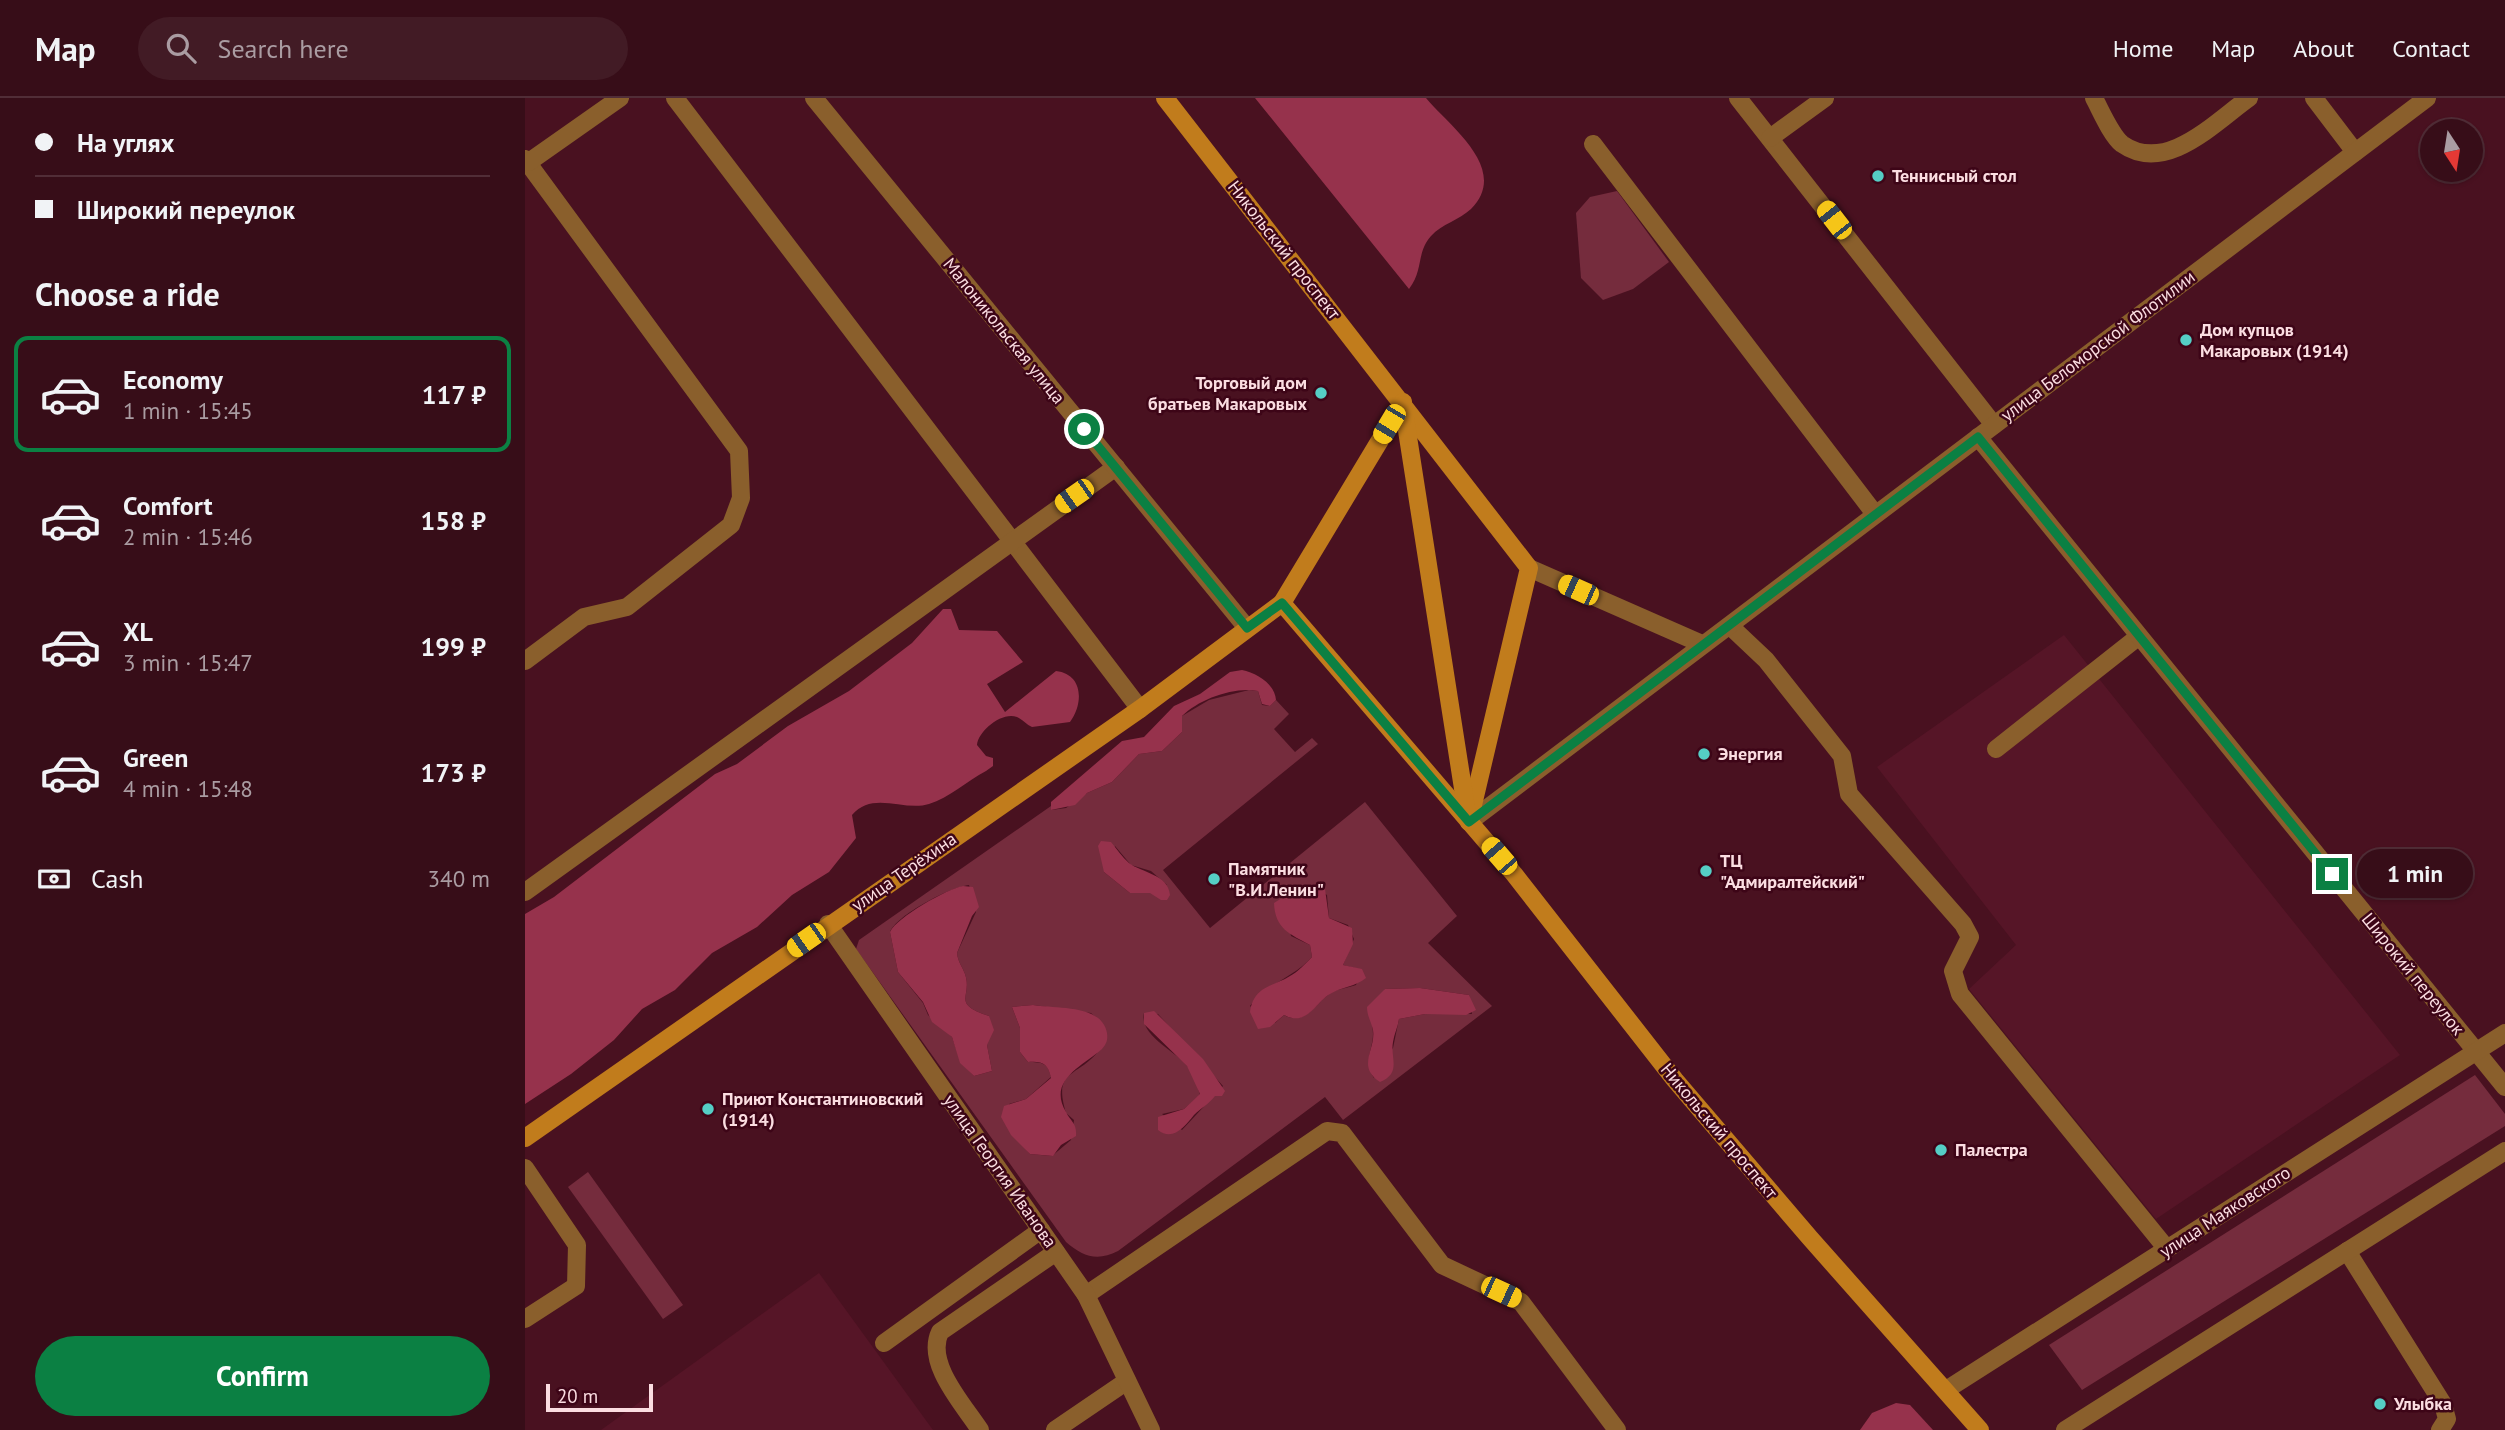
<!DOCTYPE html>
<html lang="en">
<head>
<meta charset="utf-8">
<style>
	body { margin:0; font-family:"PT Sans",sans-serif; background:#421b25; color:#f1f3f6; height:100vh; display:flex; flex-direction:column; font-size:26px; white-space:nowrap }
	* { box-sizing:border-box; margin:0 }
	p { font-size:23px; color:#aa9ca2 }
	.icon { flex:none; width:38px; height:38px; fill:none; stroke:currentColor; stroke-width:2; stroke-linecap:round; stroke-linejoin:round }
	.map { position:relative; flex:1; overflow:hidden }
	.sheet { display:flex; flex-direction:column; background:#370d18; width:525px }
	.sheet>* { flex:none }
	.guide { display:grid; align-content:center; height:154px; padding:0 35px; background:#370d18 }
	.needle { width:46px; rotate:168deg }
	.buttons { position:absolute; left:1895px; top:21px; display:grid; gap:14px }
	.buttons a { display:grid; place-items:center; width:63px; height:63px; border-radius:50%; background:#370d18; box-shadow:0 2px 5px #0004,0 0 0 2px #512d37; font-size:35px }
	.scale { position:absolute; left:21px; bottom:18px; width:107px; box-sizing:border-box; padding-left:7px; border:4px solid #fbdde1; border-top:0; font-size:19px; line-height:24px; white-space:nowrap; color:#fbdde1; -webkit-text-stroke:5px #3d0517; paint-order:stroke }
	.end { position:absolute; width:32px; height:32px; margin:-16px; border:9px solid #0b8043; background:#fff; box-shadow:0 0 0 4px #fff }
	.from { border-radius:50% }
	.bubble { position:absolute; height:49px; border-radius:24px; background:#370d18; box-shadow:0 2px 5px #0004,0 0 0 2px #512d37; font-size:23px; font-weight:800; line-height:49px; text-align:center }
	.car { position:absolute; width:21px; height:42px; margin:-21px -10px; border-radius:9px; box-shadow:0 0 5px 2px #0007; background:linear-gradient(#f5c518 24%,#345 0 40%,#f5c518 0 76%,#345 0 86%,#f5c518 0) }
	.guide b { display:flex; align-items:center; gap:24px; height:66px; font-size:26px }
	.guide b+b { border-top:2px solid #512d37 }
	.guide i { width:18px; height:18px; background:#f1f3f6 }
	ul { padding:0; list-style:none }
	li { display:flex; align-items:center; gap:21px; height:116px; margin:0 14px 10px; padding:0 21px; border:4px solid transparent; border-radius:14px }
	li div { flex:1 }
	li b { display:block; font-size:26px }
	li em { font-style:normal; font-weight:800 }
	li.active { border-color:#0b8043 }
	li>.icon { width:63px; height:63px; stroke-width:1.5 }
	h2 { padding:0 35px; font-size:32px; line-height:84px }
	.pay { display:flex; align-items:center; gap:18px; height:77px; padding:0 35px; font-size:26px }
	.pay p { margin-inline-start:auto }
	.button { display:flex; gap:14px; margin-top:auto; padding:14px 35px }
	.button a { flex:1; height:80px; border-radius:42px; background:#0b8043; color:#fff; font-size:28px; font-weight:800; line-height:80px; text-align:center }
	header { display:flex; align-items:center; gap:42px; box-sizing:border-box; height:98px; padding:0 35px; background:#370d18; border-bottom:2px solid #512d37 }
	header strong { font-size:33px }
	nav { display:flex; gap:38px; margin-inline-start:auto; font-size:24px }
	.search { width:490px; height:63px; background:#421b25; display:flex; align-items:center; gap:18px; box-sizing:border-box; padding:0 24px; border-radius:38px; color:#aa9ca2; font-size:26px }
	main { display:flex; flex:1; min-height:0 }
	.map>svg:first-child { display:block }
</style>
</head>
<body>
<header>
<strong>Map</strong>
<div class="search"><svg class="icon" aria-label="search" viewBox="0 0 24 24"><circle cx="10" cy="10" r="6"/><path d="M15 15l6 6"/></svg>Search here</div>
<nav><a>Home</a><a>Map</a><a>About</a><a>Contact</a></nav>
</header>
<main>
<section class="sheet">
<div class="guide">
<b><i class="from"></i>На углях</b>
<b><i></i>Широкий переулок</b>
</div>
<h2>Choose a ride</h2>
<ul>
<li class="active"><svg class="icon" aria-label="car" viewBox="0 0 24 24"><path d="M5 17H2v-5l4-1 3-4h7l3 4 3 1v5h-3M9 17h6M6 11h13"/><circle cx="7" cy="17" r="2"/><circle cx="17" cy="17" r="2"/></svg><div><b>Economy</b><p>1 min · 15:45</p></div><em>117 ₽</em></li>
<li><svg class="icon" aria-label="car" viewBox="0 0 24 24"><path d="M5 17H2v-5l4-1 3-4h7l3 4 3 1v5h-3M9 17h6M6 11h13"/><circle cx="7" cy="17" r="2"/><circle cx="17" cy="17" r="2"/></svg><div><b>Comfort</b><p>2 min · 15:46</p></div><em>158 ₽</em></li>
<li><svg class="icon" aria-label="car" viewBox="0 0 24 24"><path d="M5 17H2v-5l4-1 3-4h7l3 4 3 1v5h-3M9 17h6M6 11h13"/><circle cx="7" cy="17" r="2"/><circle cx="17" cy="17" r="2"/></svg><div><b>XL</b><p>3 min · 15:47</p></div><em>199 ₽</em></li>
<li><svg class="icon" aria-label="car" viewBox="0 0 24 24"><path d="M5 17H2v-5l4-1 3-4h7l3 4 3 1v5h-3M9 17h6M6 11h13"/><circle cx="7" cy="17" r="2"/><circle cx="17" cy="17" r="2"/></svg><div><b>Green</b><p>4 min · 15:48</p></div><em>173 ₽</em></li>
</ul>
<div class="pay"><svg class="icon" aria-label="cash" viewBox="0 0 24 24"><path d="M3 7h18v10H3z"/><circle cx="12" cy="12" r="2"/></svg>Cash<p>340 m</p></div>
<div class="button"><a>Confirm</a></div>
</section>
<div class="map">
<svg width="1980" height="1332" viewBox="0 0 1980 1332">
	<rect width="100%" height="100%" fill="#491120"/>
	<g fill="#561527">
		<path d="M1539 537 1875 957 1631 1121 1444 891 1491 847 1352 669Z"/>
		<path d="M294 1175 408 1332H76Z"/>
	</g>
	<g fill="#752c3d" fill-rule="evenodd">
		<path d="M1092 93 1144 164 1108 191 1078 202 1056 180 1051 115 1065 99Z"/>
		<path d="M724 592 733 593 737 607 745 608 751 602 764 616 749 631 770 654 787 640 793 646 638 772 685 830 840 704 932 818 903 845 967 908 818 1022 800 999 593 1153C572 1164 557 1158 541 1144L331 851 334 842 526 708V712L541 710 562 695 587 684 614 656 637 653 657 634V618L684 602ZM590 748 606 767 626 773 642 787 625 795H605L579 774ZM444 787 451 814 432 855C433 864 437 868 440 876 448 899 425 905 464 918L462 947 467 973 449 978 436 965 427 939 403 917 398 905 373 874 365 834C372 817 425 789 444 787ZM790 789 802 797 804 820 823 827 829 841 818 867 837 872 831 887C823 890 809 891 803 897 790 907 779 928 759 917L750 925 725 908C742 886 769 879 787 859L785 847 766 838 758 797ZM895 890 944 897 947 916H900L874 921 868 950 849 980C836 961 852 947 847 928L860 891ZM508 907 566 915 577 926 572 955C550 980 528 972 541 1015L549 1022 546 1042 527 1058 505 1056 483 1031 484 1006 501 1001 526 979C523 965 517 964 503 964L495 954V930L487 909ZM619 915 633 916 698 988 657 1032 637 1016 659 1011 675 997C673 989 668 977 664 970 652 953 614 938 619 915Z"/>
		<path d="M1950 977 1980 1016V1028L1557 1292 1524 1247Z"/>
		<path d="M63 1074 158 1207 138 1221 43 1089Z"/>
	</g>
	<g fill="#96324c">
		<path d="M730 0H901C923 27 986 71 946 111 934 122 917 126 906 138 891 155 899 171 884 191Z"/>
		<path d="M418 511H426L434 532 472 533 498 564 462 586 480 614 531 573C558 576 559 605 545 624L507 629C502 627 497 621 492 619 477 613 453 633 452 647L461 658 468 660V668L461 673C442 683 424 700 404 706 379 714 348 692 327 717L331 740 304 774 267 797 232 829 187 855 150 892 117 911 89 942 46 976 0 1006V816L29 799 190 676 212 666 263 628 324 593 387 545Z"/>
		<path d="M717 572C732 575 750 586 751 602L745 608 737 606 733 593C710 588 674 601 657 618V634L637 653 614 656 587 684 562 695 550 707 526 712V704L597 643 619 639 649 608 675 596 705 574Z"/>
		<path d="M576 743 586 744C592 751 597 759 604 765 617 775 643 776 645 797L642 802H636L625 795H605L579 774 573 748Z"/>
		<path d="M438 788 448 789 454 809 447 818 432 855C433 864 437 868 440 876 448 899 425 905 464 918L469 932 462 947 467 973 449 978 435 965 427 939 407 924 398 904 373 874 365 834C372 819 422 791 438 788Z"/>
		<path d="M790 789 800 791 804 820 827 830 828 846 818 867 837 871 841 880C830 889 816 889 805 896 790 905 782 929 759 917L745 929 733 931 725 914C729 887 748 889 765 878 773 874 781 865 787 859L785 847C765 836 750 831 749 805L768 793Z"/>
		<path d="M895 890 944 897 951 912 941 917 900 916 874 921C873 929 869 936 868 944 865 960 877 975 855 984 831 968 851 952 848 932 846 923 842 918 842 909L860 891Z"/>
		<path d="M508 907C531 911 577 906 582 935 583 943 581 946 577 951 558 968 522 982 541 1014 546 1024 552 1025 551 1038L536 1047 528 1058 505 1056 486 1037 476 1019 479 1008 501 1001 526 980C523 965 517 963 503 964L495 954V930L487 909Z"/>
		<path d="M629 913 678 961 700 993 697 998H690C684 1006 676 1010 669 1017 660 1028 648 1044 633 1032V1019L659 1011 675 996 662 968 619 926V915Z"/>
		<path d="M1371 1305 1385 1307 1408 1332H1335L1347 1315Z"/>
	</g>
	<g fill="none" stroke-linecap="round" stroke-linejoin="round">
		<g stroke="#8a5f2c" stroke-width="18">
			<path d="M150 0 615 611"/>
			<path d="M1213 0 1469 327"/>
			<path d="M1569 0C1576 13 1586 37 1597 46 1641 77 1690 24 1724 0"/>
			<path d="M1789 0 1830 54"/>
			<path d="M1245 40 1300 0"/>
			<path d="M1068 46 1350 416"/>
			<path d="M0 61 214 353 216 400 206 427 102 509 59 519 0 563"/>
			<path d="M4 64 95 0"/>
			<path d="M1004 470 1177 546"/>
			<path d="M1205 528 1241 562 1317 658 1324 696 1438 826 1445 839 1428 873 1435 896 1642 1151"/>
			<path d="M1471 651 1613 539"/>
			<path d="M0 794 591 369"/>
			<path d="M0 1070 52 1147 51 1188 0 1221"/>
			<path d="M1822 1153 1918 1306 1922 1321 1915 1332"/>
			<path d="M561 1197 802 1033 817 1035 917 1167 996 1204 1092 1332"/>
			<path d="M359 1245 516 1132"/>
			<path d="M455 1332C438 1306 400 1265 415 1234L531 1154"/>
			<path d="M530 1332 602 1283"/>
		</g>
		<g stroke="#8a5f2c" stroke-width="18">
			<path d="M289 0 722 530"/>
			<path d="M1453 339 1980 989"/>
			<path d="M944 724 1902 0"/>
			<path d="M303 826 561 1197 626 1332"/>
			<path d="M1421 1292 1980 935"/>
			<path d="M1540 1332 1980 1053"/>
		</g>
		<g stroke="#c17c1c" stroke-width="18">
			<path d="M640 0 1004 470 944 724"/>
			<path d="M878 304 757 505 989 776 1150 982 1285 1140 1455 1332"/>
			<path d="M878 307 942 716"/>
			<path d="M0 1040 615 611 757 505"/>
		</g>
	</g>
	<g fill="none" stroke-linecap="round" stroke-linejoin="round">
		<path stroke="#0b8043" stroke-width="9" d="M559 331 722 530 757 505 944 724 1453 339 1807 776"/>
	</g>
	<g fill="#55cec5" stroke="#3d0517" stroke-width="2.5">
		<circle cx="1353" cy="78" r="7"/>
		<circle cx="1661" cy="242" r="7"/>
		<circle cx="796" cy="295" r="7"/>
		<circle cx="1179" cy="656" r="7"/>
		<circle cx="1181" cy="773" r="7"/>
		<circle cx="689" cy="781" r="7"/>
		<circle cx="183" cy="1011" r="7"/>
		<circle cx="1416" cy="1052" r="7"/>
		<circle cx="1855" cy="1306" r="7"/>
	</g>
	<g text-anchor="middle" stroke-width="5" stroke-linejoin="round" paint-order="stroke">
		<g font-size="18" font-weight="bold" fill="#fbdde1" stroke="#3d0517" text-anchor="start">
			<text x="1367" y="84">Теннисный стол</text>
			<text x="1675" y="238">Дом купцов<tspan x="1675" dy="21">Макаровых (1914)</tspan></text>
			<text x="782" y="291" text-anchor="end">Торговый дом<tspan x="782" dy="21">братьев Макаровых</tspan></text>
			<text x="1193" y="662">Энергия</text>
			<text x="1195" y="769">ТЦ<tspan x="1195" dy="21">"Адмиралтейский"</tspan></text>
			<text x="703" y="777">Памятник<tspan x="703" dy="21">"В.И.Ленин"</tspan></text>
			<text x="197" y="1007">Приют Константиновский<tspan x="197" dy="21">(1914)</tspan></text>
			<text x="1430" y="1058">Палестра</text>
			<text x="1869" y="1312">Улыбка</text>
		</g>
		<g font-size="18" fill="#fbdde1" stroke="#3d0517">
			<text transform="translate(759 152) rotate(52)" y="6">Никольский проспект</text>
			<text transform="translate(479 233) rotate(51)" y="6">Малоникольская улица</text>
			<text transform="translate(1573 248) rotate(-37)" y="6">улица Беломорской Флотилии</text>
			<text transform="translate(379 774) rotate(-35)" y="6">улица Терёхина</text>
			<text transform="translate(1888 876) rotate(51)" y="6">Широкий переулок</text>
			<text transform="translate(1194 1033) rotate(50)" y="6">Никольский проспект</text>
			<text transform="translate(475 1073) rotate(55)" y="6">улица Георгия Иванова</text>
			<text transform="translate(1700 1114) rotate(-33)" y="6">улица Маяковского</text>
		</g>
	</g>
</svg>
<div class="buttons">
<a><svg class="needle" viewBox="-14 -14 28 28"><path d="M0-13l5 13h-10z" fill="#e53935"/><path d="M0 13l5-13h-10z" fill="#aa9ca2"/></svg></a>
</div>
<div class="scale">20 m</div>
<i class="end from" style="left:559px;top:331px"></i>
<i class="end" style="left:1807px;top:776px"></i>
<div class="bubble" style="left:1832px;top:751px;width:116px">1 min</div>
<i class="car" style="left:1309px;top:122px;rotate:322deg"></i>
<i class="car" style="left:864px;top:326px;rotate:211deg"></i>
<i class="car" style="left:549px;top:398px;rotate:235deg"></i>
<i class="car" style="left:1053px;top:492px;rotate:294deg"></i>
<i class="car" style="left:974px;top:758px;rotate:319deg"></i>
<i class="car" style="left:281px;top:842px;rotate:235deg"></i>
<i class="car" style="left:976px;top:1194px;rotate:115deg"></i>
</div>
</main>
</body>
</html>
